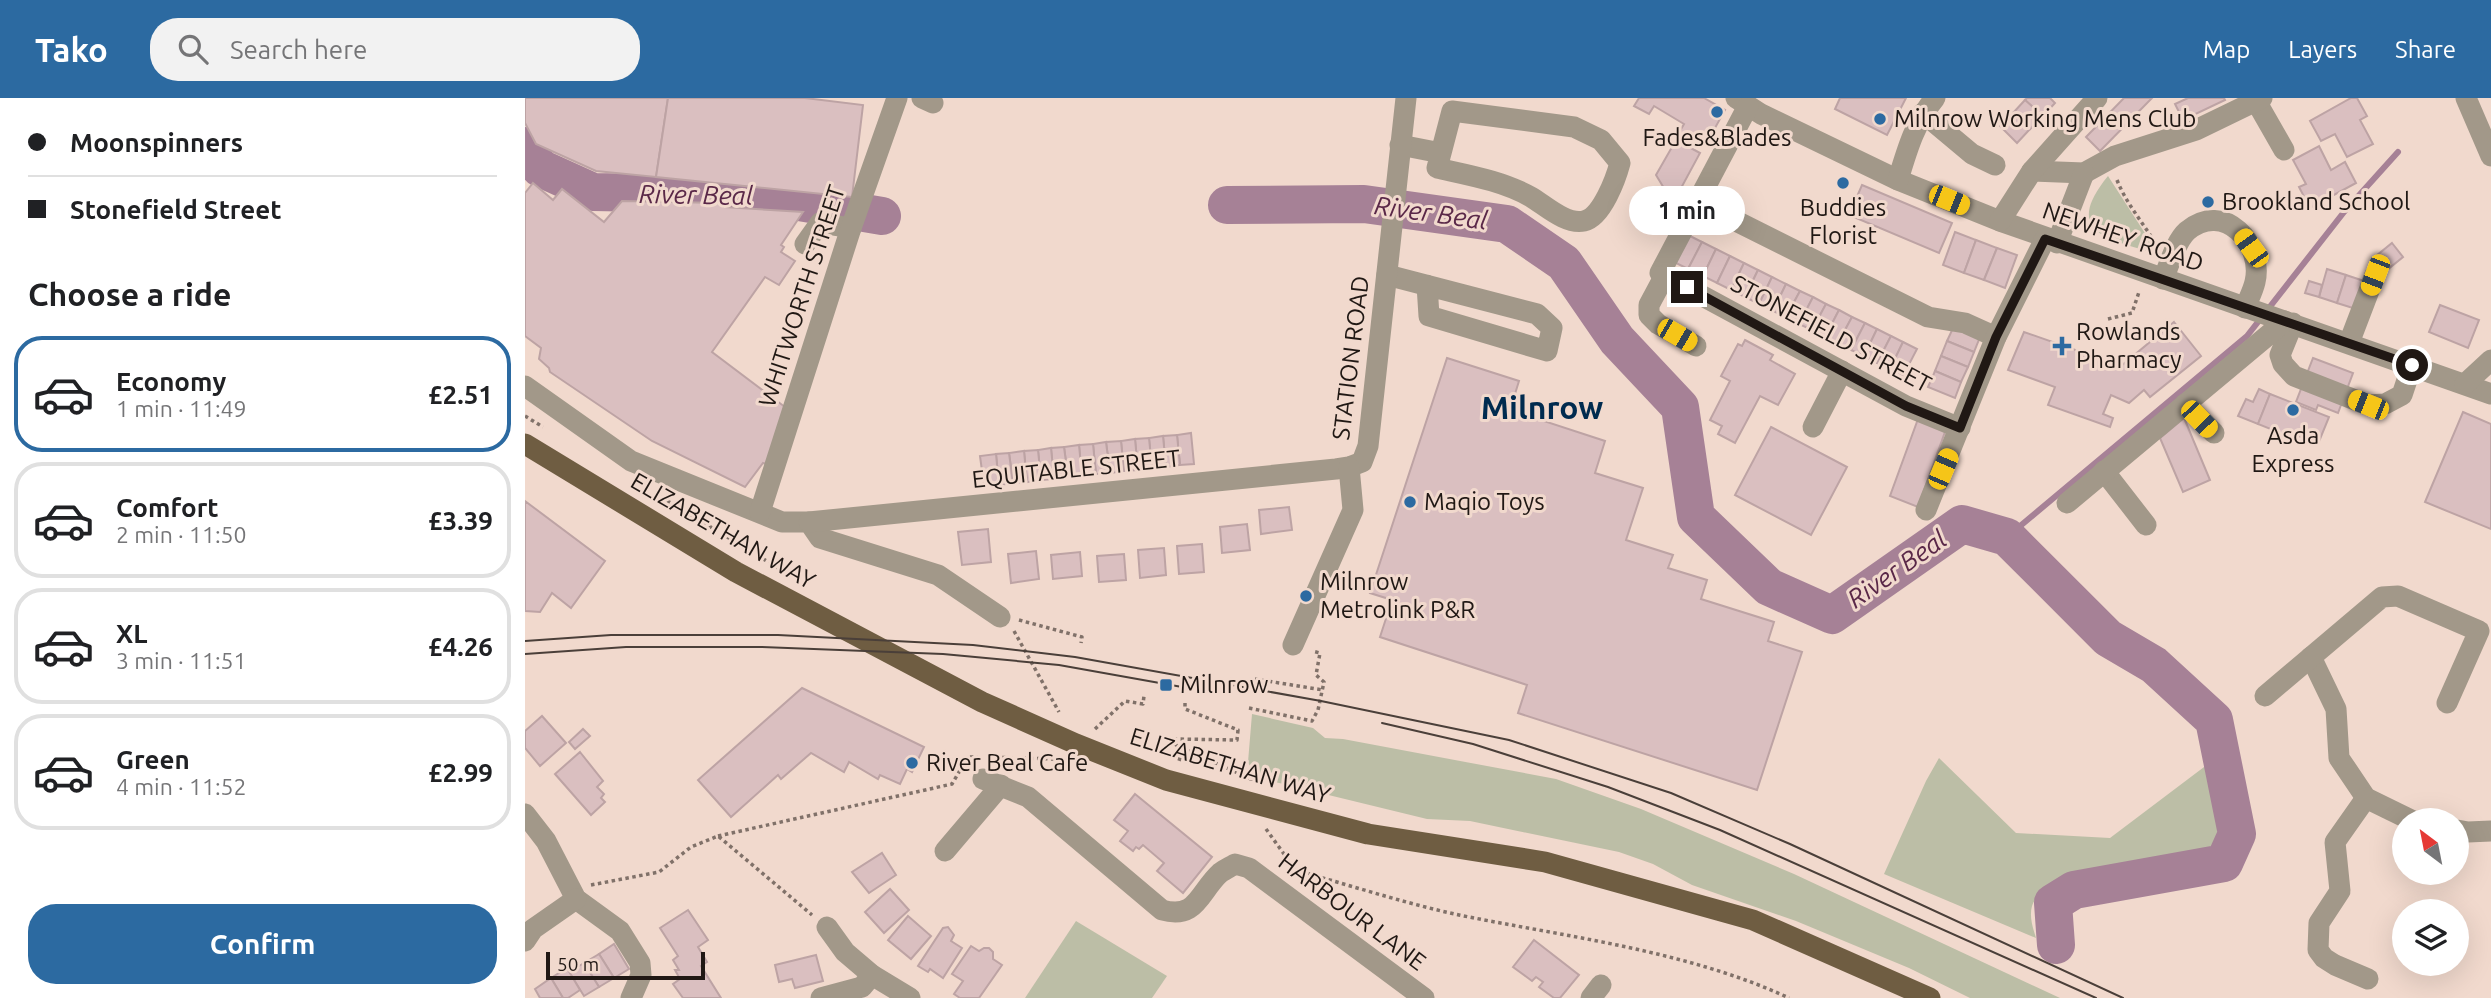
<!DOCTYPE html>
<html lang="en">
<head>
<meta charset="utf-8">
<style>
	body { margin:0; font-family:Ubuntu,sans-serif; background:#f2f2f2; color:#202124; height:100vh; display:flex; flex-direction:column; font-size:26px; white-space:nowrap }
	* { box-sizing:border-box; margin:0 }
	p { font-size:23px; color:#757577 }
	.icon { flex:none; width:38px; height:38px; fill:none; stroke:currentColor; stroke-width:2; stroke-linecap:round; stroke-linejoin:round }
	.map { position:relative; flex:1; overflow:hidden }
	.panel { display:flex; flex-direction:column; background:#fff; width:525px }
	.panel>* { flex:none }
	.hud { display:grid; align-content:center; height:154px; padding:0 28px; background:#fff }
	.needle { width:46px; rotate:328deg }
	.controls { position:absolute; left:1867px; top:710px; display:grid; gap:14px }
	.controls a { display:grid; place-items:center; width:77px; height:77px; border-radius:50%; background:#fff; box-shadow:0 7px 28px #0002; font-size:35px }
	.scale { position:absolute; left:21px; bottom:18px; width:159px; box-sizing:border-box; padding-left:7px; border:4px solid #201814; border-top:0; font-size:19px; line-height:24px; white-space:nowrap; color:#201814; -webkit-text-stroke:5px #f1d9cd; paint-order:stroke }
	.end { position:absolute; width:32px; height:32px; margin:-16px; border:9px solid #201814; background:#fff; box-shadow:0 0 0 4px #fff }
	.from { border-radius:50% }
	.bubble { position:absolute; height:49px; border-radius:24px; background:#fff; box-shadow:0 7px 28px #0002; font-size:23px; font-weight:600; line-height:49px; text-align:center }
	.car { position:absolute; width:21px; height:42px; margin:-21px -10px; border-radius:9px; box-shadow:0 0 5px 2px #0007; background:linear-gradient(#f5c518 24%,#345 0 40%,#f5c518 0 76%,#345 0 86%,#f5c518 0) }
	.hud b { display:flex; align-items:center; gap:24px; height:66px; font-size:26px }
	.hud b+b { border-top:2px solid #e0e0e0 }
	.hud i { width:18px; height:18px; background:#202124 }
	ul { padding:0; list-style:none }
	li { display:flex; align-items:center; gap:21px; height:116px; margin:0 14px 10px; padding:0 14px; border:4px solid #e0e0e0; border-radius:28px }
	li div { flex:1 }
	li b { display:block; font-size:26px }
	li em { font-style:normal; font-weight:600 }
	li.selected { border-color:#2c6aa1 }
	li>.icon { width:63px; height:63px; stroke-width:1.5 }
	h2 { padding:0 28px; font-size:32px; line-height:84px }
	.primary-button { display:flex; gap:14px; margin-top:auto; padding:14px 28px }
	.primary-button a { flex:1; height:80px; border-radius:28px; background:#2c6aa1; color:#fff; font-size:28px; font-weight:600; line-height:80px; text-align:center }
	header { display:flex; align-items:center; gap:42px; box-sizing:border-box; height:98px; padding:0 35px; background:#2c6aa1; color:#fff }
	header strong { font-size:33px }
	nav { display:flex; gap:38px; margin-inline-start:auto; font-size:24px }
	.search { width:490px; height:63px; background:#f2f2f2; display:flex; align-items:center; gap:18px; box-sizing:border-box; padding:0 24px; border-radius:28px; color:#757577; font-size:26px }
	main { display:flex; flex:1; min-height:0 }
	.map>svg:first-child { display:block }
</style>
</head>
<body>
<header>
<strong>Tako</strong>
<div class="search"><svg class="icon" aria-label="search" viewBox="0 0 24 24"><circle cx="10" cy="10" r="6"/><path d="M15 15l6 6"/></svg>Search here</div>
<nav><a>Map</a><a>Layers</a><a>Share</a></nav>
</header>
<main>
<section class="panel">
<div class="hud">
<b><i class="from"></i>Moonspinners</b>
<b><i></i>Stonefield Street</b>
</div>
<h2>Choose a ride</h2>
<ul>
<li class="selected"><svg class="icon" aria-label="car" viewBox="0 0 24 24"><path d="M5 17H2v-5l4-1 3-4h7l3 4 3 1v5h-3M9 17h6M6 11h13"/><circle cx="7" cy="17" r="2"/><circle cx="17" cy="17" r="2"/></svg><div><b>Economy</b><p>1 min · 11:49</p></div><em>£2.51</em></li>
<li><svg class="icon" aria-label="car" viewBox="0 0 24 24"><path d="M5 17H2v-5l4-1 3-4h7l3 4 3 1v5h-3M9 17h6M6 11h13"/><circle cx="7" cy="17" r="2"/><circle cx="17" cy="17" r="2"/></svg><div><b>Comfort</b><p>2 min · 11:50</p></div><em>£3.39</em></li>
<li><svg class="icon" aria-label="car" viewBox="0 0 24 24"><path d="M5 17H2v-5l4-1 3-4h7l3 4 3 1v5h-3M9 17h6M6 11h13"/><circle cx="7" cy="17" r="2"/><circle cx="17" cy="17" r="2"/></svg><div><b>XL</b><p>3 min · 11:51</p></div><em>£4.26</em></li>
<li><svg class="icon" aria-label="car" viewBox="0 0 24 24"><path d="M5 17H2v-5l4-1 3-4h7l3 4 3 1v5h-3M9 17h6M6 11h13"/><circle cx="7" cy="17" r="2"/><circle cx="17" cy="17" r="2"/></svg><div><b>Green</b><p>4 min · 11:52</p></div><em>£2.99</em></li>
</ul>
<div class="primary-button"><a>Confirm</a></div>
</section>
<div class="map">
<svg width="1966" height="900" viewBox="0 0 1966 900">
	<rect width="100%" height="100%" fill="#f1d9cd"/>
	<g fill="#bcbea6">
		<path d="M1583 78 1634 157C1587 141 1535 137 1583 78Z"/>
		<path d="M727 616 788 630 800 640 818 641 1031 681 1116 711 1269 776 1535 900H1445L1384 870 1271 823 1167 787 1128 766 1094 754 945 723 902 721 730 679 723 664Z"/>
		<path d="M1414 660 1491 735 1585 740 1687 663 1705 732 1698 750 1687 759C1651 764 1519 772 1507 808 1504 819 1508 830 1511 840L1359 776 1401 683Z"/>
		<path d="M551 823 642 878 627 900H500Z"/>
	</g>
	<g fill="none" stroke-linecap="round" stroke-linejoin="round">
		<path stroke="#a68196" stroke-width="6" d="M1482 439 1722 238 1819 114 1873 54"/>
		<g stroke="#a68196" stroke-width="38">
			<path d="M0 48 15 70 68 94 233 97 357 118"/>
			<path d="M702 107 839 106 982 126 1039 165 1092 242 1155 309 1171 419 1244 489 1307 517 1437 426 1482 439 1583 540 1629 567 1689 622 1712 736 1699 765 1549 792 1528 805 1531 847"/>
		</g>
	</g>
	<g fill="#dabfc0" stroke="#bda3a4" stroke-width="2">
		<path d="M0 0H143L131 79 71 73 11 46 0 25Z"/>
		<path d="M143 0H280L338 7 327 99 131 79Z"/>
		<path d="M1114 0H1179L1200 12 1185 39 1175 34 1168 46 1152 38 1159 26 1129 8 1124 16 1109 8Z"/>
		<path d="M1315 0H1381L1362 37 1310 11Z"/>
		<path d="M1502 0H1525L1530 5 1518 18 1500 2Z"/>
		<path d="M1599 0H1627L1575 53 1561 39Z"/>
		<path d="M1663 0H1699L1700 2 1658 22 1650 6Z"/>
		<path d="M1826 0H1832L1842 18 1835 22 1848 46 1822 59 1810 36 1796 43 1785 23Z"/>
		<path d="M1500 2 1518 18 1505 31 1488 15Z"/>
		<path d="M1488 15 1505 31 1492 45 1475 28Z"/>
		<path d="M1151 42 1175 55 1148 105 1131 77Z"/>
		<path d="M1794 48 1806 72 1820 64 1831 85 1785 110 1774 89 1781 86 1768 62Z"/>
		<path d="M8 85 28 102 37 91 79 124 97 103 195 105 199 109 278 114 256 147 259 149 256 154 270 163 254 187 240 179 187 254 260 309 241 366 238 365 220 389 127 343 25 274 24 270 14 261 16 250 0 238V95Z"/>
		<path d="M1337 87 1427 125 1414 155 1324 117Z"/>
		<path d="M1131 104 1144 112 1135 127 1123 120Z"/>
		<path d="M1430 134 1451 142 1439 175 1418 167Z"/>
		<path d="M1163 137 1177 144 1163 171 1149 164Z"/>
		<path d="M1451 142 1472 150 1459 182 1439 175Z"/>
		<path d="M1177 144 1191 151 1178 178 1163 171Z"/>
		<path d="M1867 145 1878 159 1862 172 1851 158Z"/>
		<path d="M1472 150 1492 157 1480 190 1459 182Z"/>
		<path d="M1191 151 1205 158 1192 185 1178 178Z"/>
		<path d="M1205 158 1219 165 1206 192 1192 185Z"/>
		<path d="M1219 165 1233 172 1220 199 1206 192Z"/>
		<path d="M1802 171 1821 177 1812 205 1794 199Z"/>
		<path d="M1233 172 1247 179 1234 206 1220 199Z"/>
		<path d="M1821 177 1839 183 1831 211 1812 205Z"/>
		<path d="M1247 179 1261 186 1248 213 1234 206Z"/>
		<path d="M1784 183 1797 187 1794 199 1780 195Z"/>
		<path d="M1261 186 1275 193 1261 219 1248 213Z"/>
		<path d="M1275 193 1288 199 1274 226 1261 219Z"/>
		<path d="M1288 199 1301 206 1287 232 1274 226Z"/>
		<path d="M1301 206 1314 212 1300 239 1287 232Z"/>
		<path d="M1915 207 1954 222 1943 250 1904 234Z"/>
		<path d="M1314 212 1327 219 1313 245 1300 239Z"/>
		<path d="M1327 219 1340 225 1326 252 1313 245Z"/>
		<path d="M1649 224 1676 258 1625 299 1619 292 1604 305 1586 297 1578 316 1588 320 1585 329 1523 307 1530 289 1483 272 1499 234 1596 268Z"/>
		<path d="M1340 225 1352 231 1339 258 1326 252Z"/>
		<path d="M1429 228 1455 239 1449 254 1422 243Z"/>
		<path d="M1352 231 1366 238 1352 265 1339 258Z"/>
		<path d="M1366 238 1378 244 1365 271 1352 265Z"/>
		<path d="M1220 242 1248 257 1245 262 1270 276 1253 307 1235 298 1210 345 1193 336 1197 328 1185 322 1205 283 1196 278 1213 246 1217 248Z"/>
		<path d="M1422 243 1449 254 1443 269 1416 258Z"/>
		<path d="M1378 244 1392 251 1378 278 1365 271Z"/>
		<path d="M1416 258 1443 269 1436 284 1410 273Z"/>
		<path d="M922 260 994 283 985 312 1080 343 1070 375 1118 390 1101 442 1148 457 1143 470 1182 482 1176 501 1249 524 1243 543 1277 554 1232 692 993 615 1002 587 855 539 867 502 845 495Z"/>
		<path d="M1788 260 1828 275 1813 315 1793 307 1791 312 1771 304Z"/>
		<path d="M1410 273 1436 284 1430 300 1403 289Z"/>
		<path d="M1734 291 1745 296 1733 326 1713 318 1721 301 1728 304Z"/>
		<path d="M1745 296 1804 319 1793 346 1764 334 1763 338 1733 326Z"/>
		<path d="M1938 314 1966 326V431L1900 404Z"/>
		<path d="M1659 320 1685 382 1658 394 1635 340Z"/>
		<path d="M1393 321 1421 331 1393 409 1365 398Z"/>
		<path d="M1246 329 1322 369 1286 437 1210 397Z"/>
		<path d="M666 335 669 366 655 367 652 337Z"/>
		<path d="M652 337 655 367 641 369 638 338Z"/>
		<path d="M638 338 641 369 627 370 624 340Z"/>
		<path d="M624 340 627 370 613 372 610 341Z"/>
		<path d="M610 341 613 372 599 373 596 343Z"/>
		<path d="M596 343 599 373 585 375 581 344Z"/>
		<path d="M581 344 585 375 571 376 568 346Z"/>
		<path d="M568 346 571 376 557 378 554 347Z"/>
		<path d="M554 347 557 378 543 379 539 349Z"/>
		<path d="M539 349 543 379 529 381 526 350Z"/>
		<path d="M526 350 529 381 516 382 513 352Z"/>
		<path d="M513 352 516 382 502 384 499 353Z"/>
		<path d="M499 353 502 384 488 385 484 355Z"/>
		<path d="M484 355 488 385 474 387 471 356Z"/>
		<path d="M471 356 474 387 459 388 455 358Z"/>
		<path d="M0 403 80 463 46 510 27 495 15 514 0 513Z"/>
		<path d="M764 409 767 432 736 436 734 412Z"/>
		<path d="M722 426 725 452 697 455 695 429Z"/>
		<path d="M463 431 466 464 437 467 433 434Z"/>
		<path d="M677 446 679 474 654 476 652 448Z"/>
		<path d="M639 450 641 477 615 480 613 452Z"/>
		<path d="M511 453 514 481 486 485 483 456Z"/>
		<path d="M555 454 557 478 528 481 526 457Z"/>
		<path d="M599 456 601 482 574 484 572 458Z"/>
		<path d="M277 590 399 649 387 674 382 671 375 686 355 677 353 681 324 664 319 674 286 655 256 681 253 677 206 719 173 682Z"/>
		<path d="M17 618 41 645 15 668 0 650V633Z"/>
		<path d="M58 631 65 638 50 651 44 644Z"/>
		<path d="M55 654 78 683 72 689 79 696 76 700 80 704 66 717 30 676Z"/>
		<path d="M610 696 687 759 658 795 632 773 639 765 618 747 614 751 611 749 608 753 595 743 603 733 589 722Z"/>
		<path d="M357 755 371 777 344 795 327 774Z"/>
		<path d="M365 791 384 812 359 835 340 814Z"/>
		<path d="M163 812 183 842 173 849 182 864 176 868 196 900H158L148 886 155 881 150 872H154L148 862 153 858 135 830Z"/>
		<path d="M383 818 406 838 386 861 363 842Z"/>
		<path d="M423 829 429 837 426 843 437 850 418 880 405 871 403 874 393 868 418 830Z"/>
		<path d="M1009 842 1054 877 1035 900H1029L1014 889 1018 884 1011 879 1007 883 988 869Z"/>
		<path d="M89 846 104 871 89 880 74 856Z"/>
		<path d="M446 848 454 853 459 850H464L468 854V861L477 867 454 900H435L429 896 438 883 427 876Z"/>
		<path d="M74 856 89 880 74 889 59 865Z"/>
		<path d="M291 857 298 883 270 890 267 881 254 884 250 867Z"/>
		<path d="M59 865 74 889 59 898 44 874Z"/>
		<path d="M42 870 55 892 43 900H38L26 880Z"/>
		<path d="M26 880 38 900H15L10 891Z"/>
	</g>
	<g fill="none" stroke-linecap="round" stroke-linejoin="round">
		<g stroke="#807169" stroke-width="3.5" stroke-dasharray="3.5 3.5" stroke-linecap="butt">
			<path d="M1592 82C1601 105 1618 125 1631 146"/>
			<path d="M1583 221 1607 215 1614 194"/>
			<path d="M0 318 18 329"/>
			<path d="M136 399 255 471"/>
			<path d="M494 522 557 539 556 545"/>
			<path d="M489 533 534 614"/>
			<path d="M730 581 798 592"/>
			<path d="M660 605V611L713 632 712 642 651 641V647L726 681V683"/>
			<path d="M724 610 787 623 793 612 799 584 791 577 795 555 787 553"/>
			<path d="M570 631 600 603 618 606 619 598"/>
			<path d="M633 654 663 664"/>
			<path d="M463 659 529 661"/>
			<path d="M741 731 777 781"/>
			<path d="M193 738 427 686 443 659H455"/>
			<path d="M770 772C824 787 879 805 934 817 1043 839 1163 853 1264 900"/>
			<path d="M66 787 134 774 166 749 193 738 287 817"/>
		</g>
		<g stroke="#a29889" stroke-width="21">
			<path d="M397 0 408 5"/>
			<path d="M1211 0 1236 16 1373 82 1475 123 1966 296"/>
			<path d="M1941 0 1966 58"/>
			<path d="M1731 3 1759 52"/>
			<path d="M1223 8 1135 175 1381 308 1435 330"/>
			<path d="M1398 15 1447 56 1470 67"/>
			<path d="M875 47 916 55 927 13 1049 29 1076 42 1095 65C1091 80 1077 119 1059 123 1041 127 1021 108 1006 99 978 83 943 77 912 70L916 55"/>
			<path d="M1507 73 1559 75 1590 58 1671 32 1737 0"/>
			<path d="M1373 82C1382 52 1390 24 1410 0"/>
			<path d="M1173 104 1403 219 1440 225 1471 239"/>
			<path d="M1475 123 1507 73 1572 0"/>
			<path d="M1532 145 1559 75"/>
			<path d="M280 146 295 125 326 130"/>
			<path d="M862 177 1012 216 1027 230 1022 253 904 218 902 187"/>
			<path d="M1140 177 1124 207V217L1133 226 1171 248"/>
			<path d="M1638 181C1645 166 1650 144 1662 133 1699 102 1739 146 1730 184 1728 193 1723 202 1720 210"/>
			<path d="M1768 225 1755 257 1758 266 1769 278 1843 307 1860 306 1877 297 1887 267"/>
			<path d="M1824 245 1850 177"/>
			<path d="M1940 286 1966 262"/>
			<path d="M0 288 106 363 257 424H284L295 440 413 477 475 519"/>
			<path d="M1660 306 1689 335"/>
			<path d="M1288 329 1317 273"/>
			<path d="M1579 373 1621 427"/>
			<path d="M1542 405 1760 223"/>
			<path d="M1401 412 1471 239 1520 141"/>
			<path d="M235 414 326 130 372 0"/>
			<path d="M284 424 811 371 824 369 837 364 843 348 881 0"/>
			<path d="M768 547 828 412 824 369"/>
			<path d="M1786 559 1811 611 1814 660 1841 700 1888 723"/>
			<path d="M1740 598 1857 499 1873 498 1954 533 1922 605"/>
			<path d="M458 681 503 699 637 812C672 822 674 794 695 775 699 772 705 769 710 766L724 770 899 900"/>
			<path d="M1841 700 1810 744 1815 793 1794 825 1793 852 1799 860 1810 867 1843 881"/>
			<path d="M0 716 21 743 51 801 95 833 115 865 116 877 106 900"/>
			<path d="M1932 732 1943 734 1966 733"/>
			<path d="M420 753 476 687"/>
			<path d="M302 829 320 854 347 877 385 900"/>
			<path d="M0 843 8 831 51 801"/>
			<path d="M296 900 337 889 347 877"/>
			<path d="M1066 900 1076 887"/>
		</g>
		<path stroke="#6f5d42" stroke-width="21" d="M0 346 211 474 457 604 551 646 641 682 843 736 1020 764 1228 822 1405 900"/>
		<g stroke="#4a3f39" stroke-width="2">
			<path d="M0 543 86 537H253L448 547 550 559 796 603 984 642 1146 695 1265 746 1598 900"/>
			<path d="M0 556 101 549H237L418 556 534 567 685 594"/>
			<path d="M857 625 948 646 1083 689 1195 732 1571 900"/>
		</g>
	</g>
	<g fill="none" stroke-linecap="round" stroke-linejoin="round">
		<path stroke="#201814" stroke-width="9" d="M1162 189 1381 308 1435 330 1471 239 1520 141 1887 267"/>
	</g>
	<g fill="#2c6aa1" stroke="#f1d9cd" stroke-width="2.5">
		<circle cx="1192" cy="14" r="7"/>
		<circle cx="1355" cy="21" r="7"/>
		<circle cx="1318" cy="85" r="7"/>
		<circle cx="1683" cy="104" r="7"/>
		<path d="M1533.5 237.5h7v7h7v7h-7v7h-7v-7h-7v-7h7z"/>
		<circle cx="1768" cy="312" r="7"/>
		<circle cx="885" cy="404" r="7"/>
		<circle cx="781" cy="498" r="7"/>
		<rect x="634" y="580" width="14" height="14" rx="3.5"/>
		<circle cx="387" cy="665" r="7"/>
	</g>
	<g text-anchor="middle" stroke-width="6" stroke-linejoin="round" paint-order="stroke">
		<g font-size="24" fill="#201814" stroke="#f1d9cd" text-anchor="start">
			<text x="1369" y="29">Milnrow Working Mens Club</text>
			<text x="1192" y="48" text-anchor="middle">Fades&amp;Blades</text>
			<text x="1697" y="112">Brookland School</text>
			<text x="1318" y="118" text-anchor="middle">Buddies<tspan x="1318" dy="28">Florist</tspan></text>
			<text x="1551" y="242">Rowlands<tspan x="1551" dy="28">Pharmacy</tspan></text>
			<text x="1768" y="346" text-anchor="middle">Asda<tspan x="1768" dy="28">Express</tspan></text>
			<text x="899" y="412">Maqio Toys</text>
			<text x="795" y="492">Milnrow<tspan x="795" dy="28">Metrolink P&amp;R</tspan></text>
			<text x="655" y="595">Milnrow</text>
			<text x="401" y="673">River Beal Cafe</text>
		</g>
		<g font-size="24" fill="#201814" stroke="#f1d9cd">
			<text transform="translate(1598 139) rotate(19)" y="8">NEWHEY ROAD</text>
			<text transform="translate(277 198) rotate(-72)" y="8">WHITWORTH STREET</text>
			<text transform="translate(1306 236) rotate(28)" y="8">STONEFIELD STREET</text>
			<text transform="translate(826 260) rotate(-83)" y="8">STATION ROAD</text>
			<text transform="translate(551 371) rotate(-6)" y="8">EQUITABLE STREET</text>
			<text transform="translate(198 433) rotate(30)" y="8">ELIZABETHAN WAY</text>
			<text transform="translate(705 668) rotate(17)" y="8">ELIZABETHAN WAY</text>
			<text transform="translate(827 814) rotate(37)" y="8">HARBOUR LANE</text>
		</g>
		<g font-size="26" font-style="italic" fill="#5a2848" stroke="#f1d9cd">
			<text transform="translate(171 97) rotate(1)" y="9">River Beal</text>
			<text transform="translate(906 115) rotate(8)" y="9">River Beal</text>
			<text transform="translate(1372 471) rotate(-35)" y="9">River Beal</text>
		</g>
		<g font-size="32" font-weight="bold" fill="#002b4f" stroke="#f1d9cd">
			<text x="1017" y="321">Milnrow</text>
		</g>
	</g>
</svg>
<div class="controls">
<a><svg class="needle" viewBox="-14 -14 28 28"><path d="M0-13l5 13h-10z" fill="#e53935"/><path d="M0 13l5-13h-10z" fill="#757577"/></svg></a>
<a><svg class="icon" aria-label="layers" viewBox="0 0 24 24"><path d="M12 4l9 5-9 5-9-5zM3 14l9 5 9-5"/></svg></a>
</div>
<div class="scale">50 m</div>
<i class="end from" style="left:1887px;top:267px"></i>
<i class="end" style="left:1162px;top:189px"></i>
<div class="bubble" style="left:1104px;top:88px;width:116px">1 min</div>
<i class="car" style="left:1424px;top:102px;rotate:112deg"></i>
<i class="car" style="left:1726px;top:150px;rotate:324deg"></i>
<i class="car" style="left:1850px;top:177px;rotate:201deg"></i>
<i class="car" style="left:1152px;top:237px;rotate:120deg"></i>
<i class="car" style="left:1843px;top:307px;rotate:292deg"></i>
<i class="car" style="left:1674px;top:321px;rotate:136deg"></i>
<i class="car" style="left:1418px;top:371px;rotate:23deg"></i>
</div>
</main>
</body>
</html>
